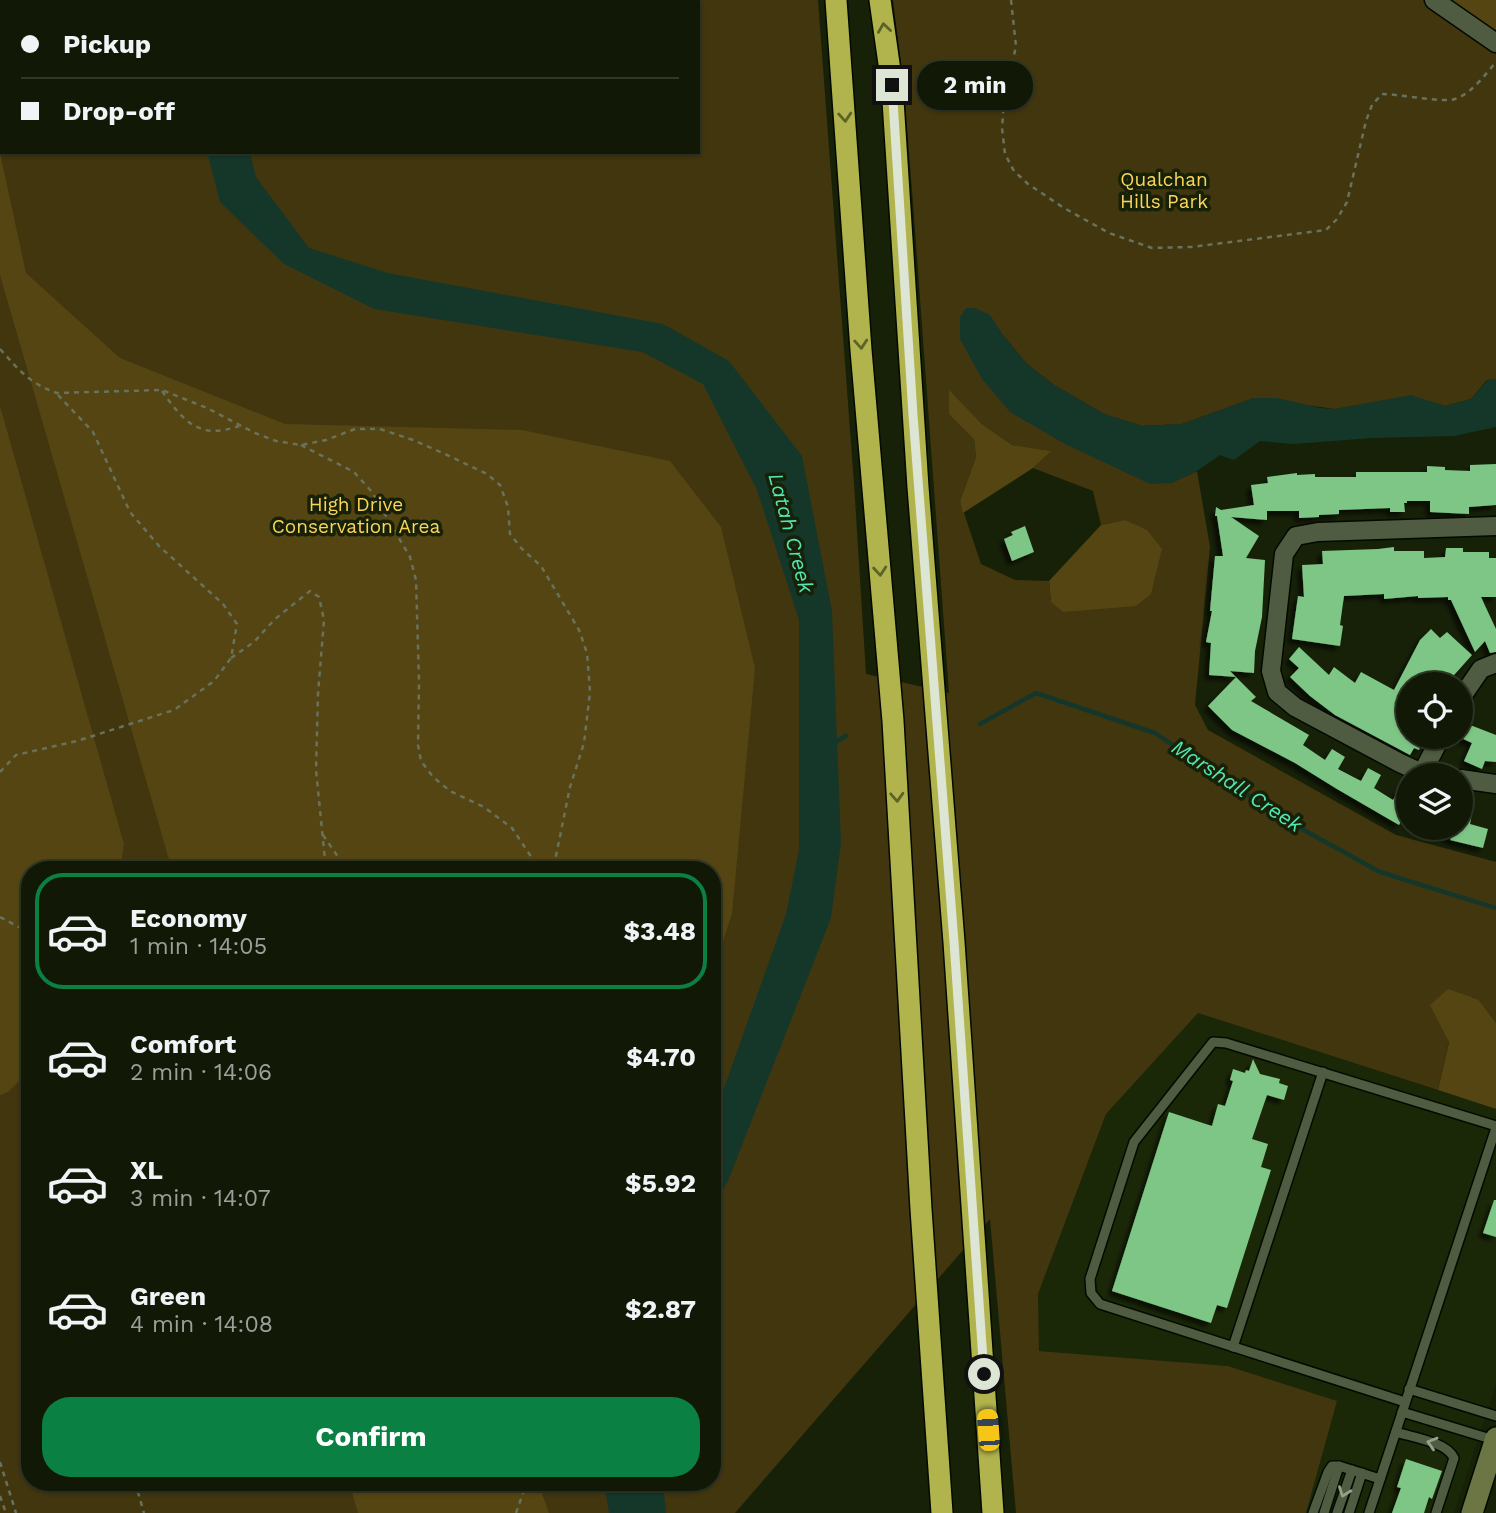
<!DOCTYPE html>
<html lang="en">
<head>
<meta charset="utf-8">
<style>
	body { margin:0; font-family:"Work Sans",sans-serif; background:#1a2210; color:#f1f3f6; height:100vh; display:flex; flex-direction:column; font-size:26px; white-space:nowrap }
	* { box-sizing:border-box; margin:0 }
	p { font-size:23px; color:#9ca09b }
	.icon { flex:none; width:38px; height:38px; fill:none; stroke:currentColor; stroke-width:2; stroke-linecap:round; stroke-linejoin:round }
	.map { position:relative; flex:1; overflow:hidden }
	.details { position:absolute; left:21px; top:861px; width:700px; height:630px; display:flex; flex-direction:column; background:#111906; border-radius:28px; box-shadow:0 2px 5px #0004,0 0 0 2px #303828 }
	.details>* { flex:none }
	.guide { position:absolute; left:0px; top:0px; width:700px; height:154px; box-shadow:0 2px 5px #0004,0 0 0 2px #303828; display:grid; align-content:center; height:154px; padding:0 21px; background:#111906 }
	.buttons { position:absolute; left:1396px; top:672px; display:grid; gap:14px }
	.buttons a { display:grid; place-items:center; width:77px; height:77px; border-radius:50%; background:#111906; box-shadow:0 2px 5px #0004,0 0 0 2px #303828; font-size:35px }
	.end { position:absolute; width:32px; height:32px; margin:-16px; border:9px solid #dde5d5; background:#111; box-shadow:0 0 0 4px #111 }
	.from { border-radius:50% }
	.bubble { position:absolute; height:49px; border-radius:24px; background:#111906; box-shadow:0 2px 5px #0004,0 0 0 2px #303828; font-size:23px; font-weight:700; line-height:49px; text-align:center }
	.car { position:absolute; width:21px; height:42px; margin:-21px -10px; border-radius:9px; box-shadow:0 0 5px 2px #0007; background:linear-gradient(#f5c518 24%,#345 0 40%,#f5c518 0 76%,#345 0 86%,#f5c518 0) }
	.guide b { display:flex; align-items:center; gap:24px; height:66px; font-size:26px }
	.guide b+b { border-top:2px solid #303828 }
	.guide i { width:18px; height:18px; background:#f1f3f6 }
	ul { padding:12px 0 0; list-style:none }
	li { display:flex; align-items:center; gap:21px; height:116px; margin:0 14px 10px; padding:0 7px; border:4px solid transparent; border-radius:28px }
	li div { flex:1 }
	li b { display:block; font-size:26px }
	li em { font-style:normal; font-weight:700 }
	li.selected { border-color:#0b8043 }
	li>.icon { width:63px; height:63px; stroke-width:1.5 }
	.action { display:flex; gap:14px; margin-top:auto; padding:14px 21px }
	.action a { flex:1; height:80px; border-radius:28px; background:#0b8043; color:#fff; font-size:28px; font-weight:700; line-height:80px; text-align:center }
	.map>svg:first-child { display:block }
</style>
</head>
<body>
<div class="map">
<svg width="1496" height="1513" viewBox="0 0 1496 1513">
	<defs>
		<filter id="shadow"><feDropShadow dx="-4.5" dy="4.5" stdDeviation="2" flood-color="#0009"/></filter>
	</defs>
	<rect width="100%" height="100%" fill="#172108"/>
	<path fill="#1b2808" d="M1198 1013 1496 1109V1384L1454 1513H1306L1337 1401 1228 1366 1039 1351 1038 1294 1106 1114Z"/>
	<path fill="#42360f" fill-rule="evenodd" d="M0 0H818L854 484 866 674 949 693 913 203 904 87 893 0H1424L1435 9 1496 52V379L1487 380 1471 399 1445 406 1411 396 1335 409 1254 398 1182 424 1142 426 1104 414 1054 385 1026 363 1002 334 989 315 960 317 1171 483 1197 471 1210 547 1195 705 1208 730 1396 835 1496 862V1023L1479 1000 1449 1041 1438 1090 1198 1013 1106 1114 1038 1294 1039 1351 1228 1366 1337 1401 1306 1513H1016L990 1219 735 1513H0ZM2 2H698V152H2ZM949 391 982 424 1012 445 1050 451 1033 468 1093 491 1101 525 1125 520 1051 602 1049 581 1015 580 981 564 960 501 976 457 974 439ZM30 870H712V1482H30Z"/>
	<g fill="#544512">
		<path d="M1451 0H1496V31Z"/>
		<path d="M0 153 26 273 120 358 285 424 522 430 670 461 721 527 755 668 732 913 712 976V870H172L0 275Z"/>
		<path d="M949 390 982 424 1012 445 1051 451 1033 468 963 513 960 501 976 457 974 439 949 414Z"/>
		<path d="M0 406 124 844 120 870H30V1070L8 1092 0 1095Z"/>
		<path d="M1125 520 1147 530 1162 549 1151 594 1136 606 1063 612 1051 602 1049 581 1101 525Z"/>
		<path d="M1448 989 1479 1000 1496 1023V1109L1438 1090 1449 1042 1430 1005Z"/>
		<path d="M349 1482H538L549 1513H358Z"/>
	</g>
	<g fill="#15372a">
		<path d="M207 152H250L256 177 309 248 388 273 663 324 729 361 802 456 832 611 841 843 831 918 728 1181 712 1210V1122L786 914 799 850V620L757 490 703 384 642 352 374 309 284 264 220 202Z"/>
		<path d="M966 308H975L990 315 1002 334 1026 363 1054 385 1104 414 1142 426 1182 424 1254 398H1278L1320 408 1335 409 1411 395 1445 406 1471 399 1488 380 1496 379V427L1454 436 1372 438 1294 444 1260 441 1234 460 1220 455 1197 471 1171 483 1150 484 1065 444 1010 412 982 379 960 339V317Z"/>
		<path d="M604 1482H663L666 1513H609Z"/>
	</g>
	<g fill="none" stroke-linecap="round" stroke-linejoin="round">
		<g stroke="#15372a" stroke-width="4.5">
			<path d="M980 724 1036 693 1155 733 1282 818 1380 872 1496 908"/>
			<path d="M834 743 846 736"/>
		</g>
	</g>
	<g fill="#7ec686" filter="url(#shadow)">
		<path d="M1496 464V505L1469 507V514L1430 512V501H1407V503H1404L1405 512H1390V508L1339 510V514L1319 515V517L1299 518V511H1267V520L1231 517 1259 536 1246 558 1265 560 1262 617 1255 651 1254 673 1230 671 1236 677 1209 675 1211 643 1206 642 1212 611H1210L1215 556H1223L1217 516H1215L1216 507 1221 510 1254 505 1251 485 1268 483 1267 477 1297 473V475L1315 474V477H1356V472H1427V466L1445 467V470L1470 471V465Z"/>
		<path d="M1025 526 1034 552 1012 561 1004 539 1013 535 1011 532Z"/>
		<path d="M1394 547V551H1424V558L1445 557 1446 548H1463V552H1489V558H1496V597H1481L1496 629V652L1490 653 1485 641 1475 652 1451 600H1448V597L1418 598V596L1384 599V594L1344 596 1340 625 1343 626 1340 646 1292 639 1298 596 1304 597 1302 565 1323 564 1322 551 1378 549Z"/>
		<path d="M1431 629 1440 638 1447 632 1472 655 1446 684H1409V737H1425L1419 750 1414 748 1410 755 1335 715 1310 696 1290 677 1299 668 1289 659 1299 647 1329 675 1334 667 1355 683 1361 672 1394 690 1420 640Z"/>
		<path d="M1236 677 1256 697 1251 701 1309 735 1303 745 1325 760 1332 749 1345 757 1338 769 1361 781 1368 768 1381 775 1374 788 1393 800 1400 788 1409 793V808L1399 825 1337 789 1295 763 1232 730 1208 706Z"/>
		<path d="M1465 723 1496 735V762L1485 761 1482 769 1464 761 1472 743 1459 737H1461Z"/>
		<path d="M1461 806 1473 809 1470 824 1488 829 1483 848 1450 840 1451 839 1425 829 1461 828Z"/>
		<path d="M1253 1059 1260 1074 1280 1079 1279 1083 1288 1086 1284 1100 1267 1095 1252 1139 1268 1144 1261 1167 1271 1170 1227 1308 1217 1305 1211 1323 1112 1291 1169 1112 1212 1126 1218 1104 1225 1106 1233 1081 1230 1080 1233 1069 1245 1073 1246 1070 1249 1071Z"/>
		<path d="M1494 1200H1496V1237L1483 1233Z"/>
		<path d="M1406 1459 1442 1471 1432 1499 1429 1497 1424 1513H1392L1401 1488 1397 1487Z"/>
	</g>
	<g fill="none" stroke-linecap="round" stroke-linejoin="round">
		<defs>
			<g id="lane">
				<path d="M1233 1347 1323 1072"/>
				<path d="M1409 1389 1496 1416"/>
				<path d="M1405 1402 1100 1304 1091 1293 1090 1279 1134 1142 1213 1042 1226 1043 1496 1126"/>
				<path d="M1402 1412 1494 1440"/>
				<path d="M1396 1432C1411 1437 1447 1442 1454 1458L1436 1513"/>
				<path d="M1313 1513 1328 1472 1332 1466H1339L1380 1479"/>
				<path d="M1324 1513 1339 1466"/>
				<path d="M1337 1513 1352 1470"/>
				<path d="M1349 1513 1362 1473"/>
				<path d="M1369 1513 1496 1128"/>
			</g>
			<g id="street">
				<path d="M1434 0 1496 43"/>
				<path d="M1461 698 1481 669 1496 663"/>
				<path d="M1422 773 1441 737"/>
				<path d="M1437 775 1422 773 1400 763 1295 707 1277 692 1271 671 1284 554 1296 536 1318 532 1496 526"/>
				<path d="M1461 779 1496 784"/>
			</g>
			<path id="secondary" d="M1472 1513 1496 1438"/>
			<g id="highway">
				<path d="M836 0 861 350 893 721 921 1209 942 1513"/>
				<path d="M880 0 892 85 918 487 954 942 993 1513"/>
			</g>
		</defs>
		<use href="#lane" stroke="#030a00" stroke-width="12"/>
		<use href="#street" stroke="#030a00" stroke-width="21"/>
		<use href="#secondary" stroke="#030a00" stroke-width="24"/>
		<use href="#highway" stroke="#030a00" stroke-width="24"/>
		<g stroke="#68725c" stroke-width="2.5" stroke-dasharray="5 5" stroke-linecap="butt">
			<path d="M1011 0 1016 46 1004 102 1002 128 1005 154 1014 171 1028 184 1064 208 1109 233 1152 248 1191 247 1326 230 1337 219 1347 202 1366 121 1372 105 1382 94C1398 94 1444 103 1455 99 1472 93 1485 75 1496 62"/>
			<path d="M0 349C18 369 30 384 57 393L162 390 207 408 255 433 276 441 301 445 326 440 355 429H380L413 440 447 455 487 474 500 485 508 507 510 534 522 549 541 566 579 630 587 653 590 692 584 743 570 787 556 856 555 870"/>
			<path d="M162 391C184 422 199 440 239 426"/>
			<path d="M301 445 354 472 372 492 410 557 416 580 419 681 418 745 421 761 433 777 450 791 484 807 512 828 540 870"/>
			<path d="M231 658 254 642 275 619 310 591 319 597 324 620 318 694 316 770 326 870"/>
			<path d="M0 772 16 755 77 741 174 710 214 681 231 658 237 624 223 604 159 546 130 512 93 432 58 395"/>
			<path d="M323 835 347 870"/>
			<path d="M0 917 30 933"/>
			<path d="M0 1462 16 1513"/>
			<path d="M135 1482 144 1513"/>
			<path d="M0 1496 6 1513"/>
			<path d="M516 1513 527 1482"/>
		</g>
		<use href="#lane" stroke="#4f5c41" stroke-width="9"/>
		<use href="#street" stroke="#4f5c41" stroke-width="18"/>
		<use href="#secondary" stroke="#6c7645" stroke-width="21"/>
		<use href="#highway" stroke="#b1b34d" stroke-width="21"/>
	</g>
	<defs><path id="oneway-chevron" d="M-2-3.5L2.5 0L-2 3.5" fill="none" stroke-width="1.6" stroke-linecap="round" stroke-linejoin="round" transform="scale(1.75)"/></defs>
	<g stroke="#5c6327">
		<use href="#oneway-chevron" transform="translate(884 28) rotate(-98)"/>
		<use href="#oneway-chevron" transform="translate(845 117) rotate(86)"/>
		<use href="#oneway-chevron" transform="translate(861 344) rotate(86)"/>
		<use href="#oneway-chevron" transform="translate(880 571) rotate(85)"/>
		<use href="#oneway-chevron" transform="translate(897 797) rotate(87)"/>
	</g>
	<g stroke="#96a08b">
		<use href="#oneway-chevron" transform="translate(1432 1443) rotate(-163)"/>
		<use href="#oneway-chevron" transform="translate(1344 1492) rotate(110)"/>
	</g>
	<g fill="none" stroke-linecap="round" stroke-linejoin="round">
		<path stroke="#dde5d5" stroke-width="9" d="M892 85 913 415 954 942 984 1374"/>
	</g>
	<g text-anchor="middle" stroke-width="7" stroke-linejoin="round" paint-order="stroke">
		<g font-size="19" fill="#fcd558" stroke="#172108">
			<text x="1164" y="186">Qualchan<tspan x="1164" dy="22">Hills Park</tspan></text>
			<text x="356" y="511">High Drive<tspan x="356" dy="22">Conservation Area</tspan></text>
		</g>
		<g font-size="21" font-style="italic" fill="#53e6b2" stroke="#172108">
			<text transform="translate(791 533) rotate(75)" y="7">Latah Creek</text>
			<text transform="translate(1237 786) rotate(33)" y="7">Marshall Creek</text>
		</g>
	</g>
</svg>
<div class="buttons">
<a><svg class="icon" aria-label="locate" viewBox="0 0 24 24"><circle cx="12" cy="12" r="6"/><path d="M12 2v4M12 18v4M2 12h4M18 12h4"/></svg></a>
<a><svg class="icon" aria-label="layers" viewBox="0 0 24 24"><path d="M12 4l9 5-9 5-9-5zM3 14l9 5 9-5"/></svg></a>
</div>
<i class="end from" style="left:984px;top:1374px"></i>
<i class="end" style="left:892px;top:85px"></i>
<div class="bubble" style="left:917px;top:61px;width:116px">2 min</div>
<i class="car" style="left:988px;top:1430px;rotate:356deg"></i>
<div class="guide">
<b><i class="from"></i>Pickup</b>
<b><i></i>Drop-off</b>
</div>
<section class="details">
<ul>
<li class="selected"><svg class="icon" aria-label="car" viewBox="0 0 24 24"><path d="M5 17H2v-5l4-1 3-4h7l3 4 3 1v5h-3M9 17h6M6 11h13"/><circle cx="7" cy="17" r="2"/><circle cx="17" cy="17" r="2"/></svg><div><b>Economy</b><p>1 min · 14:05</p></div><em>$3.48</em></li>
<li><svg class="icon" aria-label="car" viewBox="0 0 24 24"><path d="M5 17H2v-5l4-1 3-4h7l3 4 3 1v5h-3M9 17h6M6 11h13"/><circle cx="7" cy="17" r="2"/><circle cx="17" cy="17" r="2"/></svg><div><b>Comfort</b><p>2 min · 14:06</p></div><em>$4.70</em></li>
<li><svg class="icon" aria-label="car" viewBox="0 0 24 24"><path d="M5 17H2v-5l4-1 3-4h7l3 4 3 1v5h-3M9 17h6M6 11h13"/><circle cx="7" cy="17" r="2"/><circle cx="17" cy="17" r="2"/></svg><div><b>XL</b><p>3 min · 14:07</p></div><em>$5.92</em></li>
<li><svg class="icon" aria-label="car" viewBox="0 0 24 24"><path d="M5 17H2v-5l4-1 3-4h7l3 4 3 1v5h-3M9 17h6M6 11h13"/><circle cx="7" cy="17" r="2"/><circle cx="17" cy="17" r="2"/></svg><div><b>Green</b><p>4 min · 14:08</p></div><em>$2.87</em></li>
</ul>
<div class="action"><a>Confirm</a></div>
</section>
</div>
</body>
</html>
